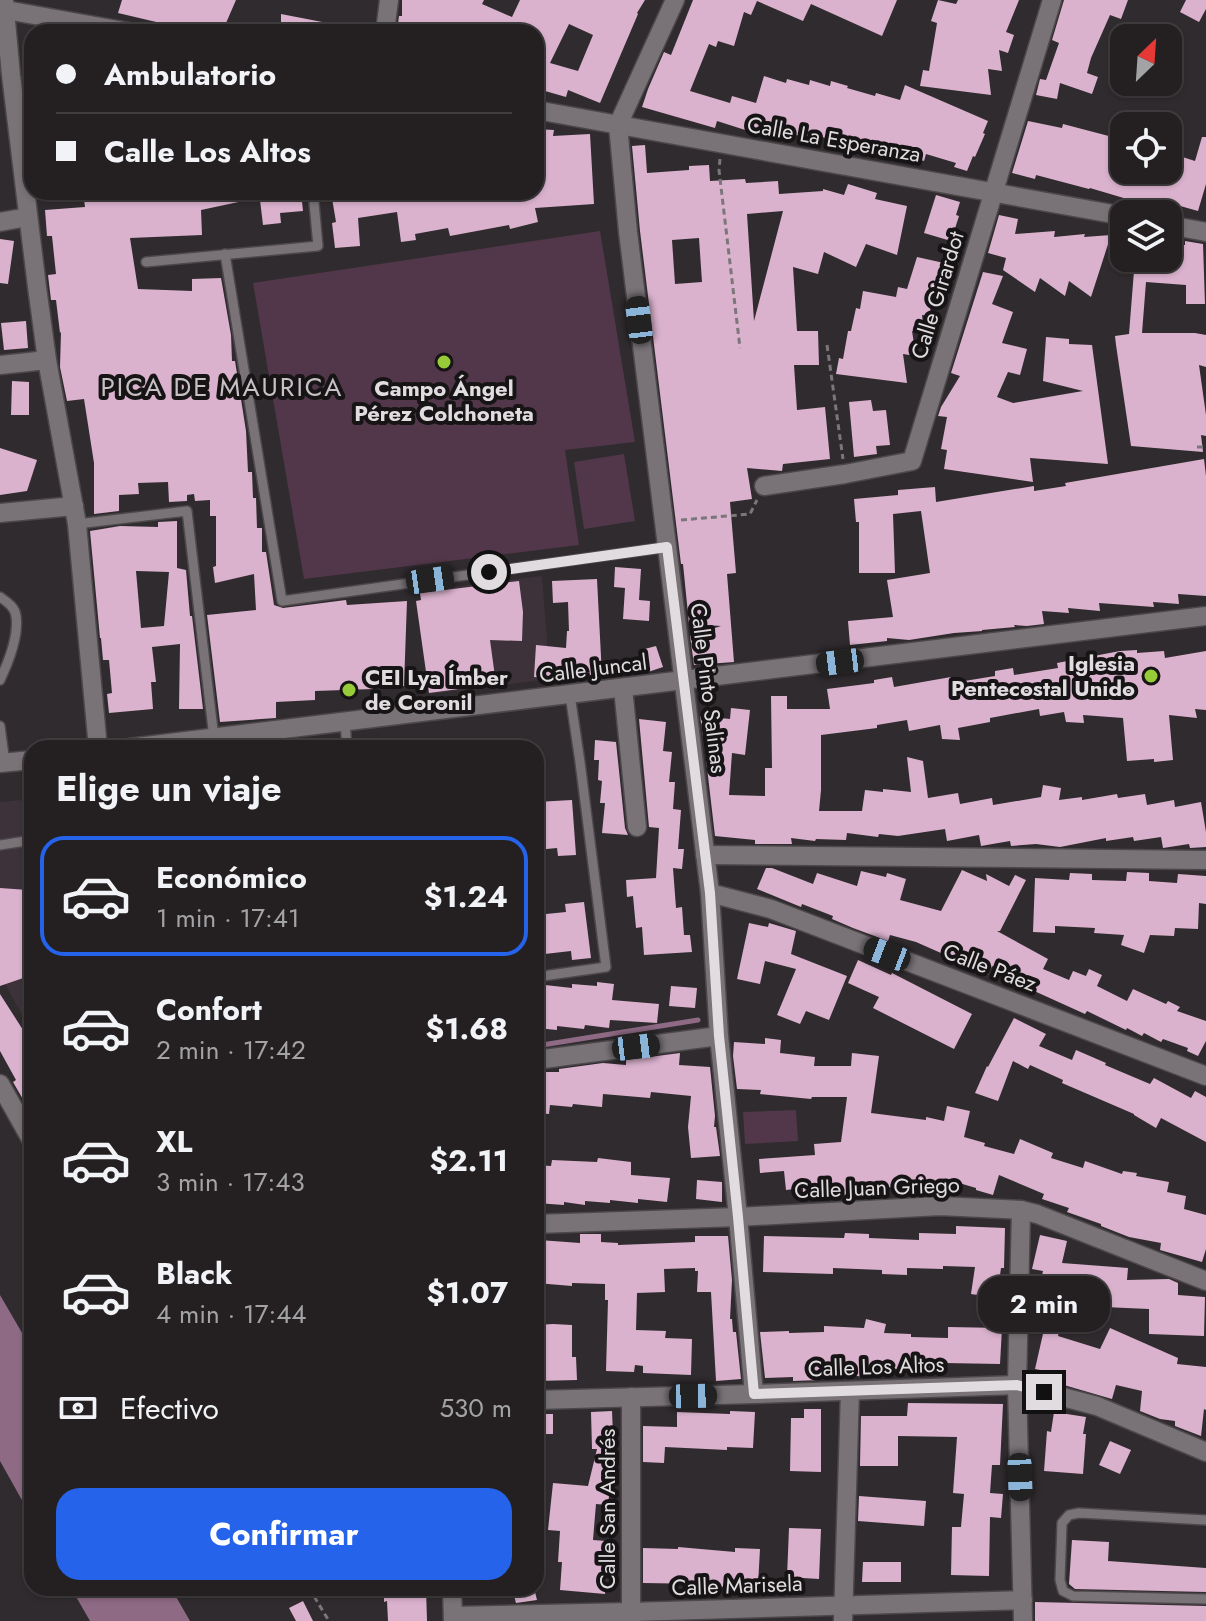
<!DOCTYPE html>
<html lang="es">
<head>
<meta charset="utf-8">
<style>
	body { margin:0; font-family:Jost,sans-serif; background:#2c282a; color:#f1f3f6; height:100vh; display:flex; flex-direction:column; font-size:30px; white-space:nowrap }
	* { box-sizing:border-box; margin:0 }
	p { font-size:26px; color:#a3a3a5 }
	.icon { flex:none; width:44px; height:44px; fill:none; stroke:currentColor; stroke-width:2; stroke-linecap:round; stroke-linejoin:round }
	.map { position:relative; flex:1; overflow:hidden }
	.side { position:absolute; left:24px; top:740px; width:520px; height:856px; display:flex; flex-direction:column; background:#242022; border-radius:24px; box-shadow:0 2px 6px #0004,0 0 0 2px #413e40 }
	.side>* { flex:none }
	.guide { position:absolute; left:24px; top:24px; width:520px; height:176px; border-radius:24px; box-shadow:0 2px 6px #0004,0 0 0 2px #413e40; display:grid; align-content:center; height:176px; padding:0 32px; background:#242022 }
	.needle { width:52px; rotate:25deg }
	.tools { position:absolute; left:1110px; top:24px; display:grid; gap:16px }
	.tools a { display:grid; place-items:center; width:72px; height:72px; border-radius:16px; background:#242022; box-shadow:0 2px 6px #0004,0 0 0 2px #413e40; font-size:40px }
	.end { position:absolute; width:36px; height:36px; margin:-18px; border:10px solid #e0dcdf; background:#111; box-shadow:0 0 0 4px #111 }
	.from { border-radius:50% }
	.bubble { position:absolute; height:56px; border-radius:24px; background:#242022; box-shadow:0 2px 6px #0004,0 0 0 2px #413e40; font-size:26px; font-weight:700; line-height:56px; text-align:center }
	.car { position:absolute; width:24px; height:48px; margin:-24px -12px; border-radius:10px; box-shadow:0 0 6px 2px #0007; background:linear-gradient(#222 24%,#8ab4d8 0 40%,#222 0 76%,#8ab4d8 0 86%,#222 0) }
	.guide b { display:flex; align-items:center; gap:28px; height:76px; font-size:30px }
	.guide b+b { border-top:2px solid #413e40 }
	.guide i { width:20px; height:20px; background:#f1f3f6 }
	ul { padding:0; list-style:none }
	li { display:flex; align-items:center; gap:24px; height:120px; margin:0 16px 12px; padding:0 16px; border:4px solid transparent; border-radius:24px }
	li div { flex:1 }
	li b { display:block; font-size:30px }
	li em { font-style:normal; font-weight:700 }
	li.active { border-color:#2563eb }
	li>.icon { width:72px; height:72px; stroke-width:1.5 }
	h2 { padding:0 32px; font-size:36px; line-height:96px }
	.pay { display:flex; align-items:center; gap:20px; height:88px; padding:0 32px; font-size:30px }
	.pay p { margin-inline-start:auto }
	.action { display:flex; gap:16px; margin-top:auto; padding:16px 32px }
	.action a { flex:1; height:92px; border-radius:24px; background:#2563eb; color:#fff; font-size:32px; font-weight:700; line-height:92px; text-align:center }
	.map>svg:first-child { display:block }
</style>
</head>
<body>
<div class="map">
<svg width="1206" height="1621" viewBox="0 0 1206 1621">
	<rect width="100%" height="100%" fill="#302b2e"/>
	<g fill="#3d3239">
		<path d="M542 576 550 679 431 694 420 591Z"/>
		<path d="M32 799V1033L0 975V802Z"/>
	</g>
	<g fill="#513749">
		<path d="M600 231 635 442 565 450 579 545 304 579 253 283Z"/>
		<path d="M624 454 635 521 584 529 574 462Z"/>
		<path d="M796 1110 798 1141 745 1144 743 1112Z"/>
	</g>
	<g fill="#8e6a84">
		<path d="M0 1295 32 1350V1518L0 1461Z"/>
		<path d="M71 1588H171L190 1621H90Z"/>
	</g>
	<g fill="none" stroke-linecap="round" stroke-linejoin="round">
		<path stroke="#8e6a84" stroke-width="5" d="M536 1046 698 1020"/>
	</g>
	<g fill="#dab2ce" fill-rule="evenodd">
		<path d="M122 0H236L223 30 203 22 201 31 170 23 169 25 118 13Z"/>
		<path d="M402 0H484L482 4 512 17 520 0H645L637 13 638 14 600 103 568 90 566 97 538 89 536 92V32H457L426 27V32H397L399 16H402ZM569 24 593 35 578 71 550 63Z"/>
		<path d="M693 0H897L882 36 811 4 803 21 757 1 751 15 744 12 734 46 718 41 716 47 709 44 690 91 730 103 732 96 756 103 764 76 786 83 787 79 809 85 810 80 830 86 831 81 848 86 847 88 875 96 876 93 900 100 905 85 988 121 983 133 985 134 975 157 973 156 967 171 954 167 956 163 926 154 924 161 901 154 899 158 855 146 854 149 838 144 839 142 812 134 810 139 789 133 787 138 765 131 764 136 717 121 715 128 642 107 648 89 664 52 671 55Z"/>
		<path d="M938 0 956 4 958 0H1019L1006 32 1014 35 1008 53 999 50 1002 71 988 69 991 95 920 86 923 70 929 71 937 23 931 21Z"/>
		<path d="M1064 0H1128L1121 19 1110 15 1091 58 1087 73 1098 77 1092 94 1060 83 1057 99 1036 95 1040 79 1046 80 1059 43 1052 40Z"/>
		<path d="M1186 0H1206V9L1199 22 1180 12Z"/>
		<path d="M281 14 343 26V32H281Z"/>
		<path d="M1028 121 1062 128 1063 124 1124 140V170H1168L1170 153 1195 161 1202 137H1206V184L1198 211 1173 204 1170 213 1126 202 1127 199 1090 188 1089 189 1036 175 1035 179 1012 173Z"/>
		<path d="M536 129 554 130 553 136 590 134 594 204 535 208 538 222 510 229 509 225 450 236 448 228 415 234 416 240 401 242 397 212 358 218 360 246 335 248 332 223 336 222 332 198 374 192H536Z"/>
		<path d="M645 145 647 173 689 170V166L709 165 710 181 745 179 746 183 778 181 779 194 823 191V189L844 195 848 184 877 193 875 199 907 206 897 255 866 244 856 267 824 252 818 274 793 267 797 331H818L819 365H794L797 410 825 407 830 459 783 464 782 471 747 468 752 499 730 502 736 573 727 574 734 662 694 665 690 636 721 626 689 624 683 564H681L640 231 632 146ZM783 211 754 321 747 214ZM699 238 702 282 675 284 672 240Z"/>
		<path d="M83 192H256L257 198 201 210 202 235 130 238 138 289 192 291V279L221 278 231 335 232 361H235L246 431 248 472H252L253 498H256L257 528H262V552H266L274 605 283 608 346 600 347 605 407 601 404 686 373 685V689L315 691V700L276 702V718L220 722 207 615 256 610 254 574 215 583 213 567 216 566V516H210V500L195 501 194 494 187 495V501L169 502 168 482 138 483 139 494 119 495V511L94 514V463L84 399 67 401 60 367 61 332 60 333 56 300H51L48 275 56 274 52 236H47L45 210 85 207Z"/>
		<path d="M274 192H301L303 211 280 213 281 223 263 225 260 200 274 199Z"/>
		<path d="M936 195 960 202 956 215 959 216 951 241 924 233Z"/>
		<path d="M999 215 1018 219 1015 234 1055 231 1054 237 1085 234 1084 237 1111 235 1091 297 1069 281 1065 296 1040 278 1035 292 1003 270 1006 258 988 253Z"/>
		<path d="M0 239 14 241 8 284 0 283Z"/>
		<path d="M1185 241 1203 244 1205 304H1186V285L1146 282 1142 333H1195L1206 335V367L1199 365 1206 415V436L1201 435 1203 452 1131 446 1116 345 1115 336 1129 334 1135 258H1168V244L1185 245Z"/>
		<path d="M917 257 944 263 936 298 929 297 931 316 922 315 924 333 912 331 916 356 903 354 907 383 836 374 839 358 843 359 848 331H851L856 308 860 309 863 291 896 297 898 287 907 289Z"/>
		<path d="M983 272 1003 276 992 304 1013 312 1002 343 1027 349 1020 375 1008 372 997 397 1013 403 1083 391 1043 381 1046 337 1069 339V344L1092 345 1108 464 1030 458 1033 482 944 469 947 450 941 449 947 417 938 416 941 407 960 376 951 373Z"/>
		<path d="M26 321 28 348 4 350 1 323Z"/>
		<path d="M12 381 29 382V415H11Z"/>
		<path d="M871 400 873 411 886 410 890 445 876 446 877 454 854 457 849 402Z"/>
		<path d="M0 448 37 460 27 491 0 495Z"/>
		<path d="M1204 459 1206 476V596L1178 594 1179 604 1153 602 1154 607 1099 603 1100 611 1068 608 1069 613 1042 611 1044 624 1027 626 1014 625 1015 627 982 630V631L954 633 909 640 887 638V641L850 645 848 621 893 617 887 580 930 573 921 511 893 514 895 573H859V522H856L854 499 898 495V490L935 487 936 502 1034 486V491L1066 486 1065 483Z"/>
		<path d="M177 521V568L186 570 190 616H192L203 709H179L180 644 152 647 156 682H151L153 709 109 713 107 694 112 693 109 660H103L101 638H100L90 531 120 526 158 527V522ZM136 571 169 572 164 626 141 628Z"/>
		<path d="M615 567 641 569 639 600 650 601 649 621 623 619 625 588 614 587Z"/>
		<path d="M597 579 602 676 557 674 556 679 534 677 536 645 566 648 567 631H569L568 602 553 603 552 581Z"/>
		<path d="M519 581 523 612 522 641 490 640 496 684 429 693 416 601 421 600 420 593Z"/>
		<path d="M656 646 663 667 648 672 641 650Z"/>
		<path d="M1137 650V653L1164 651 1165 658 1206 651V710L1195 709 1197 718 1169 715 1173 760 1154 762V759L1127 761 1123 718 1083 715 1084 723 1066 722 1064 712 1040 716 1039 709 990 718V722L958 728 960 740 942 739 940 725 909 731 907 720 877 725V728L821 735V790L819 811H862L865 790 883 792V789L911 792 907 757 923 761 928 798 958 793 960 804 992 798 993 805 1041 797 1043 785 1061 788 1059 800 1082 797V800L1117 794 1118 798 1145 794 1147 805 1174 800 1175 807 1201 802 1206 832V847L1190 848 1189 844 1163 848 1161 837 1134 841 1133 837 1106 841V838L1060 847 1036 844 1011 846 1010 841 981 846 979 835 947 841 945 829 898 836 879 834 878 837 847 833 846 840 816 839 815 841 791 838 792 844H755V840L715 836 706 759 707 737 703 736 700 716 730 719 731 708 750 710 745 755 732 753 729 795 765 796V768H772L771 696H787V709H830L827 689 874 683V680L892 677 894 687 951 677 952 683 995 676V671L1013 668 1014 675 1058 668 1057 663 1120 651Z"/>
		<path d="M639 719 666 722 663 751 672 752 669 782H675L673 809 681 810 678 849H684L682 869 673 868 676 908 682 907 684 935H690L692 952 644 955 642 927 636 928 633 896 627 897 626 880 656 878 659 828 649 827Z"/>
		<path d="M595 740 616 742 625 828 628 835 602 833 605 803H600L602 781 598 780 599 760H594Z"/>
		<path d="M572 800 576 855 558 856 557 848 536 850V802Z"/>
		<path d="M766 868H772L813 884 817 873 857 886 861 871 886 877 887 873 906 879 900 900 941 911 962 870 987 881 986 874 1009 886 1015 875 1026 880 1000 931H997L1048 959 1043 969 1069 980 1073 971 1086 976 1089 969 1102 975 1097 986 1127 1001 1133 989 1166 1004 1168 1001 1180 1007 1177 1011 1206 1021V1041L1198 1056 1187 1051 1188 1048 1163 1039 1161 1042 1144 1033 1142 1036 1127 1028 1126 1030 1087 1011 1085 1014 1032 990 1030 994 1019 988 1022 982 992 966 988 975 962 962 959 967 948 961 950 957 916 942 890 935 888 941 853 928 832 919 833 916 802 904 801 907 757 889Z"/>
		<path d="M1127 872 1149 873V881L1177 883 1178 874 1206 876V904L1199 903 1198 929 1175 928 1174 936 1150 935 1144 953 1121 945 1124 935 1094 933 1095 928 1055 926V933L1033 932 1035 878 1069 880 1070 873 1092 874V880L1126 881Z"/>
		<path d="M0 888 28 890 22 949 32 946V975L0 986Z"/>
		<path d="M584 902 591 958 572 960 571 951 536 955V915L566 912 565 904Z"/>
		<path d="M749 923 768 927 769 923 796 931 791 954 847 976 829 1020 806 1011 800 1024 777 1015 796 969 765 961 760 984 737 979Z"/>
		<path d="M858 960 891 975 892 973 972 1014 954 1049 873 1008 879 997 848 983Z"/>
		<path d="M597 982 614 984 612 1000 659 1004 657 1023 610 1020 609 1028 585 1025 584 1029 557 1026V1030L536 1028V990L544 991 545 985 572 988V984L597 986Z"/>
		<path d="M671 986 697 988 695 1008 669 1006Z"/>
		<path d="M0 994 32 1044V1115L13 1082 16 1080 0 1051Z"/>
		<path d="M1014 1018 1046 1034 1039 1046 1072 1060 1076 1050 1106 1063 1105 1065 1150 1084 1154 1078 1191 1098 1195 1091 1206 1097V1142L1161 1118 1156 1128 1134 1115V1114L1062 1083 1063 1080 1030 1065 1028 1069 1013 1061 998 1101 975 1093 987 1066 988 1067Z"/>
		<path d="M765 1038 781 1040 780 1053 815 1057 814 1066H851L852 1053 879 1056 871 1113 926 1120V1117L944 1121 947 1106 970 1111 964 1137 985 1143 984 1146 1014 1154 1020 1139 1053 1153 1051 1158 1083 1168 1085 1161 1122 1174 1123 1171 1137 1173 1136 1176 1169 1182 1167 1192 1186 1196 1184 1209 1206 1215V1249L1202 1262 1160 1250 1161 1243 1129 1237 1101 1226V1224L1067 1212 1069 1208 1042 1199 1044 1194 999 1175 993 1195 976 1190V1188L949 1180 944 1194 917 1195V1190L887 1187V1197L847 1199 834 1196 836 1189 803 1192V1188L786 1190 784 1171 760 1173 759 1159 815 1155 814 1144 841 1142 847 1097H812L811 1099 760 1094 761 1090 737 1089 733 1056 734 1042 765 1044Z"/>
		<path d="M680 1053 679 1065 710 1067 715 1116 714 1127H716L720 1156 691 1158 688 1127 691 1096 651 1092 650 1098 603 1094 602 1107 573 1104 572 1107 550 1105 549 1114 536 1113V1072H559V1069L603 1063 626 1065V1060Z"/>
		<path d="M598 1158 631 1162V1175L670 1178 667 1202 638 1199V1203L610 1200V1203L585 1201V1205L564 1202V1205L536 1203V1165L551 1166 552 1160 597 1162Z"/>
		<path d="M697 1180 722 1182V1202L696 1199Z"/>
		<path d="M956 1226 1005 1228 1004 1268H1001L997 1298 971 1294 975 1267 943 1266V1269L907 1268V1275L882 1274V1270L833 1268V1274L763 1272 764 1236 844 1238 845 1233 869 1234V1238L919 1240V1233L956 1234Z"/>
		<path d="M580 1234H601V1242L618 1243V1245L695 1242V1236H728L732 1280 730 1319H732L733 1332H736L741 1379 716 1381 711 1292H697L698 1271H695V1268L664 1269 665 1292 637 1293 636 1330 666 1331 665 1338 692 1339 691 1375 643 1373V1366L635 1365 634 1372 606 1371 608 1300H605V1284L572 1283V1286L536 1283 539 1240 580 1243Z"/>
		<path d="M1040 1235 1067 1241 1062 1263 1128 1268 1127 1280 1169 1279 1178 1283V1295L1205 1297 1204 1336 1149 1334V1309L1104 1307V1305L1065 1302 1058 1336 1100 1349 1110 1328 1178 1358 1177 1364 1206 1367V1410L1204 1409 1201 1436 1175 1426V1421L1160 1419 1140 1411 1142 1391 1116 1385 1112 1399 1057 1383 1060 1374 1035 1369 1045 1325 1032 1322 1043 1271 1032 1269Z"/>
		<path d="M866 1319 886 1324 884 1333 911 1334V1337L948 1338V1327L1002 1328 1000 1364 944 1363 943 1374 919 1373V1370L868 1368 866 1378 850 1374 820 1373V1380L793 1381V1377L765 1378 760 1332 789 1331V1333L824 1332V1326L864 1328Z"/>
		<path d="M553 1324 572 1325V1357H576L577 1380 536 1381V1325Z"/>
		<path d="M908 1403 1003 1404 1000 1465H992L990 1493 1003 1494 1001 1518 990 1517 989 1576 951 1575 952 1527H961L964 1494 953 1493 957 1437 898 1436V1466H860L861 1416H907Z"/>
		<path d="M804 1409H821V1472L790 1471 791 1418H804Z"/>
		<path d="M612 1411 614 1458 607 1487H610L608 1505 596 1504 593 1540 606 1541 603 1569H607L605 1594 560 1590 562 1562H558L560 1531 548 1530 553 1483 588 1486 597 1449H592L591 1412Z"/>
		<path d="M730 1411 755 1412 753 1448 727 1447V1450L665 1447 664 1463 643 1462V1426L677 1427V1412L730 1414Z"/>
		<path d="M1054 1412 1086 1417 1083 1434H1086L1083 1474 1044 1471 1047 1431 1051 1432Z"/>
		<rect x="536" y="1414" width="17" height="20"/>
		<path d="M1110 1441 1131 1450 1120 1474 1099 1465Z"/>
		<path d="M859 1496 926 1501 924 1526 858 1521Z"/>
		<path d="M789 1528 821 1529 819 1579 787 1577Z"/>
		<path d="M1072 1540 1109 1542 1108 1561 1206 1568V1592L1075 1589 1069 1584Z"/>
		<path d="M678 1547 735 1552V1548L760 1549 758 1585 730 1583V1587L705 1586V1584L643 1583V1548L678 1549Z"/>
		<path d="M863 1562H901V1582H862Z"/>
		<path d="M384 1588H426L427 1621H388L387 1601 384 1602Z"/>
		<path d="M512 1588H534L537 1600 516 1603Z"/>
		<path d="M303 1601 313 1621H296L289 1608Z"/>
		<path d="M1035 1602 1206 1606V1621H1035Z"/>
	</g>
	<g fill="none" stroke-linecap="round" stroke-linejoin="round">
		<defs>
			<g id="lane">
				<path d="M225 254 282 601 667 547"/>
				<path d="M146 262 318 246 313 192"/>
				<path d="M77 524 187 511 214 738"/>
				<path d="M0 597C7 602 15 607 16 616 19 635 8 663 0 680"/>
				<path d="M345 722 347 748"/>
				<path d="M0 726 5 763"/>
				<path d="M0 845 32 840"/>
				<path d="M536 977 606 967 580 762 570 695"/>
				<path d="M1206 1520 1079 1513 1069 1515 1062 1523 1060 1580 1063 1591 1073 1596 1206 1599"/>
			</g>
			<g id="street">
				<path d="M4 0 11 75 37 287 47 360 77 524 98 748"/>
				<path d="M675 0 618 125 628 232 710 893 719 1036 738 1217 754 1394"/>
				<path d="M6 10 129 32"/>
				<path d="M385 32 389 0"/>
				<path d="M536 110 1124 216"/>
				<path d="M0 222 28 217"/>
				<path d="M1168 225 1206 232"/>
				<path d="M0 365 47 360"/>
				<path d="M764 486 845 474 912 461 1052 0"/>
				<path d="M0 513 74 506"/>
				<path d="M623 688 637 827"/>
				<path d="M129 748 1206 616"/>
				<path d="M0 763 32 760"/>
				<path d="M705 855 1206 860"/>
				<path d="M710 893 771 909 1206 1076"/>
				<path d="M536 1060 719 1036"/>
				<path d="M0 1084 32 1141"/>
				<path d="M1021 1210 1017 1385 1023 1621"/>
				<path d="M536 1224 738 1217 940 1206 1021 1210 1037 1214 1206 1281"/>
				<path d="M536 1400 754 1394 1017 1385 1097 1406 1206 1452"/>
				<path d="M452 1588 453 1621"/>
				<path d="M453 1616 631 1612 1023 1600"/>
				<path d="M631 1621V1397"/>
				<path d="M843 1621 850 1391"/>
			</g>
		</defs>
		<use href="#lane" stroke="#4c474a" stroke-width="12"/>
		<use href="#street" stroke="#4c474a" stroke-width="21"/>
		<g stroke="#7b7679" stroke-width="3" stroke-dasharray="6 4" stroke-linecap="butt">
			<path d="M720 159 719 170 740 348"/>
			<path d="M827 345 843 459"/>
			<path d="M1197 447H1206"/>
			<path d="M681 520 750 514 757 500"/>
			<path d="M309 1588 329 1621"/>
		</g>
		<use href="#lane" stroke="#797377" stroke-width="9"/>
		<use href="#street" stroke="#797377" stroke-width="18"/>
	</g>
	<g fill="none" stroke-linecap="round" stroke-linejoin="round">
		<path stroke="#e0dcdf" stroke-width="10" d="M489 572 667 547 710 893 719 1036 738 1217 754 1394 1017 1385 1044 1392"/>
	</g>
	<g fill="#97cc38" stroke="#161415" stroke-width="3">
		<circle cx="444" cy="362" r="8"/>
		<circle cx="1151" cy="676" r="8"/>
		<circle cx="349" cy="690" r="8"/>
	</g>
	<g text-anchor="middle" stroke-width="8" stroke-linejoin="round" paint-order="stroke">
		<g font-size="22" fill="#e0dcdf" stroke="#161415">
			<text transform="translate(834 139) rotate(10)" y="8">Calle La Esperanza</text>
			<text transform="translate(937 295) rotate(-73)" y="8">Calle Girardot</text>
			<text transform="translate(593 668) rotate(-7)" y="8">Calle Juncal</text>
			<text transform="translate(709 688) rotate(83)" y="8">Calle Pinto Salinas</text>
			<text transform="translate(990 967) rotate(21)" y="8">Calle Páez</text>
			<text transform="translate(877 1187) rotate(-2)" y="8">Calle Juan Griego</text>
			<text transform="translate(876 1366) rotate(-2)" y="8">Calle Los Altos</text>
			<text transform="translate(607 1509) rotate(-90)" y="8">Calle San Andrés</text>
			<text transform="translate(737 1585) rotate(-2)" y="8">Calle Marisela</text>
		</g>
		<g font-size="22" font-weight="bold" fill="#e0dcdf" stroke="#161415">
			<text x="444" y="396">Campo Ángel<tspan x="444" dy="25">Pérez Colchoneta</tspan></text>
			<text x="1135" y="671" text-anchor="end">Iglesia<tspan x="1135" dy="25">Pentecostal Unido</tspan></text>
			<text x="365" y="685" text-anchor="start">CEI Lya Ímber<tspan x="365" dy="25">de Coronil</tspan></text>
		</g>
		<g font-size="26" letter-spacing="2" fill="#c7c0c5" stroke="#161415">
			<text x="222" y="396">PICA DE MAURICA</text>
		</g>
	</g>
</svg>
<div class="tools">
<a><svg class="needle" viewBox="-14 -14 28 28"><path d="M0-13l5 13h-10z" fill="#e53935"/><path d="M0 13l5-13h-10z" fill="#a3a3a5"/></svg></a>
<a><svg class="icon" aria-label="locate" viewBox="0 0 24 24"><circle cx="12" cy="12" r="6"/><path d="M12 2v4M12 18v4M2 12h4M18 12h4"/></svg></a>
<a><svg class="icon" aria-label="layers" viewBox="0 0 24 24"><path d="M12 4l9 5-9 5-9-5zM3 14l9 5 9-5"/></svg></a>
</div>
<i class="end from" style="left:489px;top:572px"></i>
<i class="end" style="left:1044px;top:1392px"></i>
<div class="bubble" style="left:978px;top:1276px;width:132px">2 min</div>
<i class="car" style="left:639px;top:320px;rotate:353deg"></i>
<i class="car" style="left:430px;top:580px;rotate:82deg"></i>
<i class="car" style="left:840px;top:662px;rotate:263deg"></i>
<i class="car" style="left:887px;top:954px;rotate:291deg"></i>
<i class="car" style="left:636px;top:1047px;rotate:83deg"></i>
<i class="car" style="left:693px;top:1396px;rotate:89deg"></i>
<i class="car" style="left:1020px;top:1477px;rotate:178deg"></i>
<div class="guide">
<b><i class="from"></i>Ambulatorio</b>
<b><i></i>Calle Los Altos</b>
</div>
<section class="side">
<h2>Elige un viaje</h2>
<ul>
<li class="active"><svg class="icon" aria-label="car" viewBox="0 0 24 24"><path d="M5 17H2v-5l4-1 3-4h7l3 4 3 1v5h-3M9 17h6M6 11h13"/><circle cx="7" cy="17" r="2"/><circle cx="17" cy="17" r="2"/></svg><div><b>Económico</b><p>1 min · 17:41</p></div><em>$1.24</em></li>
<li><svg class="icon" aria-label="car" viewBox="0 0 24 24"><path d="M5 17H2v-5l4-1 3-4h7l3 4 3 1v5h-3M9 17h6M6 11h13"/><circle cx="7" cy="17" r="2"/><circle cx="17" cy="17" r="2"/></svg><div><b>Confort</b><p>2 min · 17:42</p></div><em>$1.68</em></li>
<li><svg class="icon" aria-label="car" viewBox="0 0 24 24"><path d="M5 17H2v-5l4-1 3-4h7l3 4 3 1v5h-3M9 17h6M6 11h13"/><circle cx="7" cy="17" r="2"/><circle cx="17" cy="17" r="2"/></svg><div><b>XL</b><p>3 min · 17:43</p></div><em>$2.11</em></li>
<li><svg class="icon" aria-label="car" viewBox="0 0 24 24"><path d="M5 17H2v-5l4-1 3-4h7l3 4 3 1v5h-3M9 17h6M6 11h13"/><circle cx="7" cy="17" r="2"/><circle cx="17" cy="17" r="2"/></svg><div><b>Black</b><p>4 min · 17:44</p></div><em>$1.07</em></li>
</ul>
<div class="pay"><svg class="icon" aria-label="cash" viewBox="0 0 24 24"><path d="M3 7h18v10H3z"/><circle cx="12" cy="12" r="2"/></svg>Efectivo<p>530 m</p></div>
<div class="action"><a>Confirmar</a></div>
</section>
</div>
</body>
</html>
